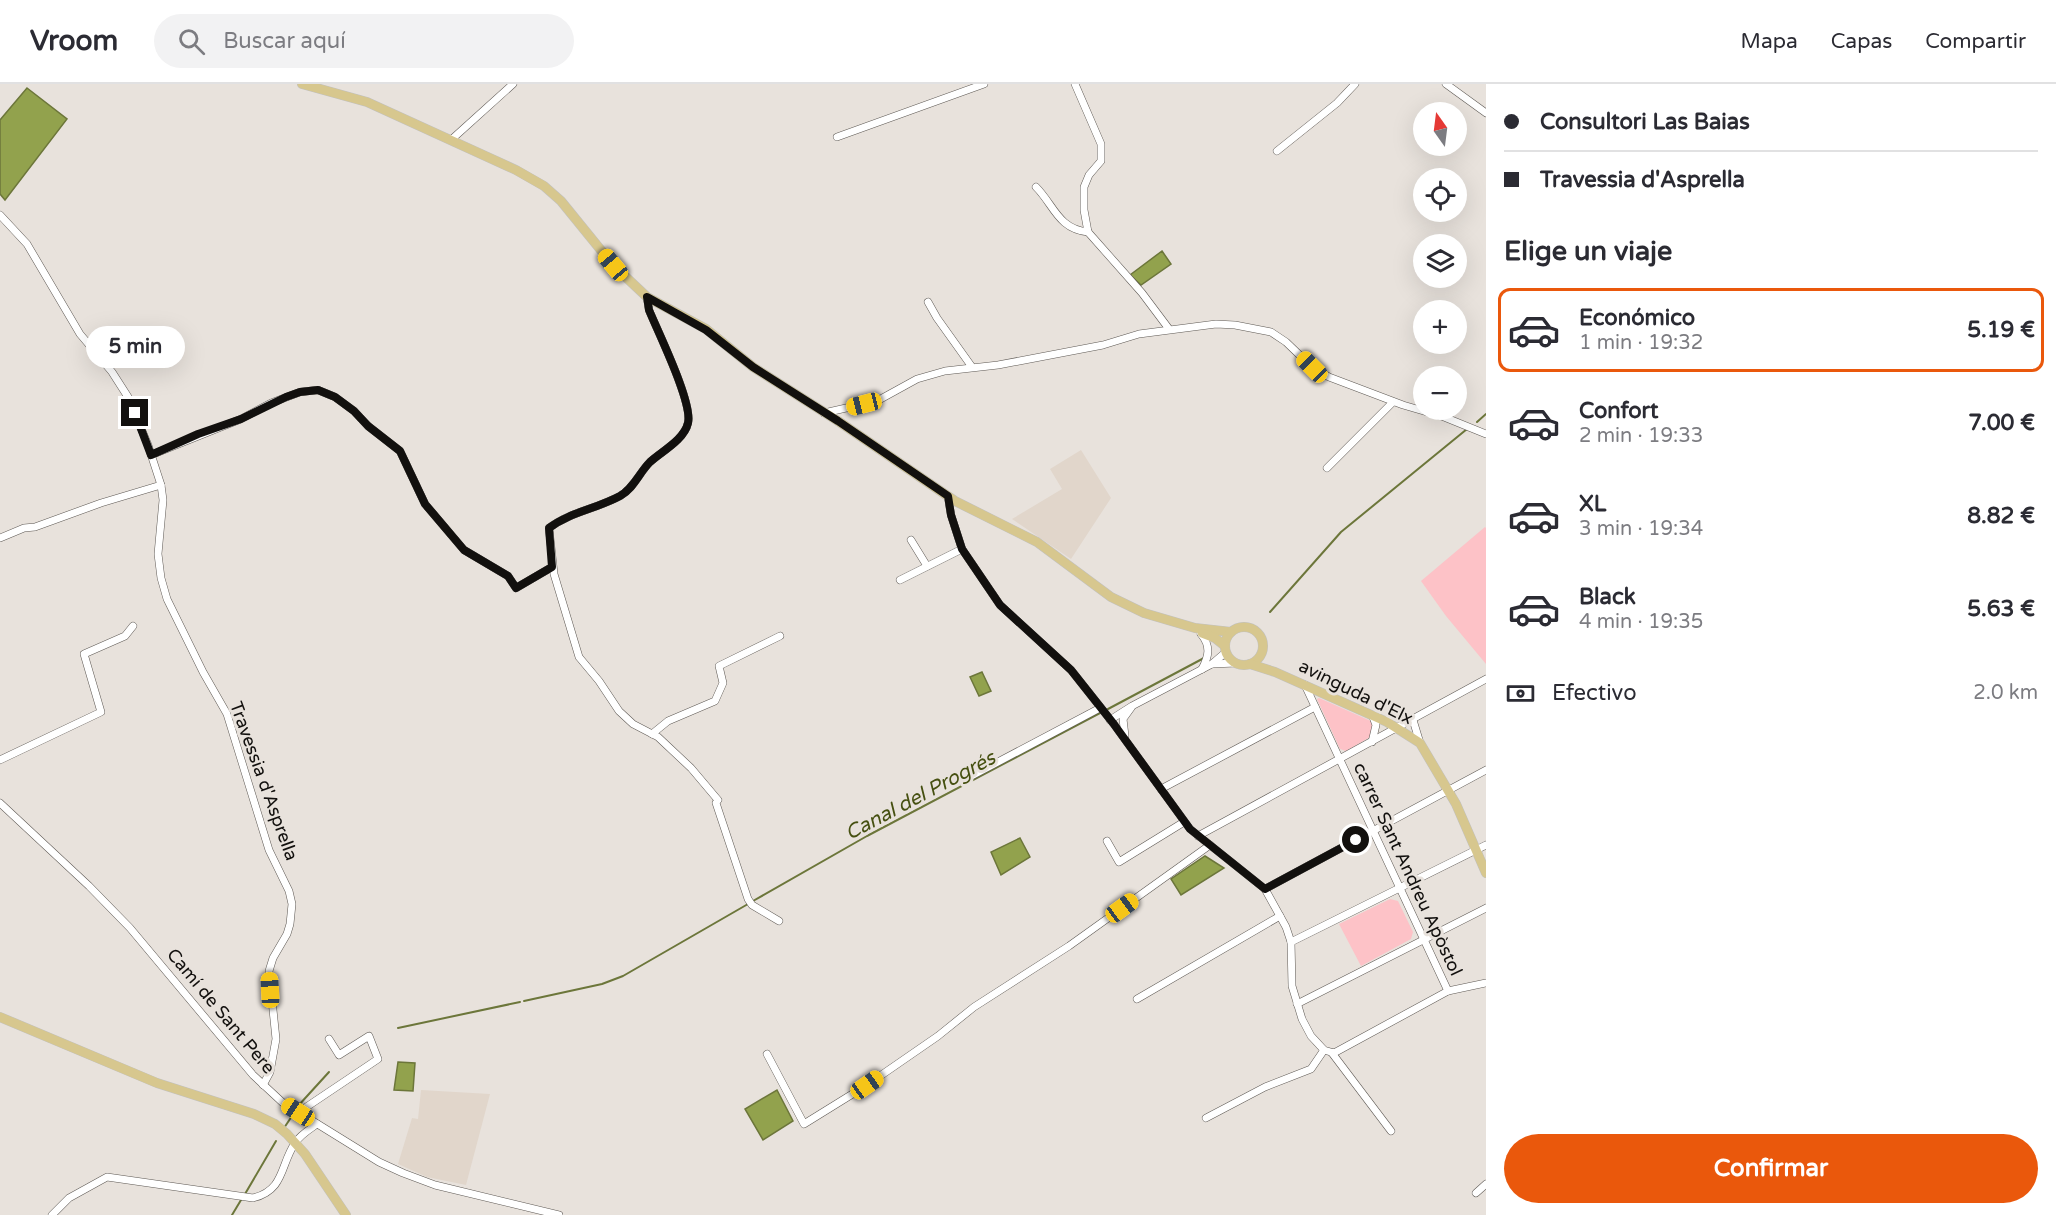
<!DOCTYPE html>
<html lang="es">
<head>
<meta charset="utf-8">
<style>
	body { margin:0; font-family:"Varela Round",sans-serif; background:#f2f2f3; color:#2b2b33; height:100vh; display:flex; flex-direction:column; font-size:22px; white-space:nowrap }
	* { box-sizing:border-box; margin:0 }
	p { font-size:20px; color:#7c7c81 }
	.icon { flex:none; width:33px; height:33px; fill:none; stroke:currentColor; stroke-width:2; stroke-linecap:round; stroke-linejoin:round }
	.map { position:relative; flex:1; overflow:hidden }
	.drawer { display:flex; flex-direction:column; background:#fff; width:570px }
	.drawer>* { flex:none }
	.top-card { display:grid; align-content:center; height:132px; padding:0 18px; background:#fff }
	.needle { width:39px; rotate:346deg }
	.controls { position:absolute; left:1413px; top:18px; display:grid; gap:12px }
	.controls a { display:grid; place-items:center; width:54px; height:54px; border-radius:50%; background:#fff; box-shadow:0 6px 24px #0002; font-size:30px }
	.end { position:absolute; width:27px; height:27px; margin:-14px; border:8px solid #12100e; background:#fff; box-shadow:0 0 0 3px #fff }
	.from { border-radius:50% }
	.bubble { position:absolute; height:42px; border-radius:21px; background:#fff; box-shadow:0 6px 24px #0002; font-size:20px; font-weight:800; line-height:42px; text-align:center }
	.car { position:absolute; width:18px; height:36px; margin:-18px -9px; border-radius:8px; box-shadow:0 0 4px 2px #0007; background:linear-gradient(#f5c518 24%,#345 0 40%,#f5c518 0 76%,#345 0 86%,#f5c518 0) }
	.top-card b { display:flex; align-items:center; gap:21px; height:57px; font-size:22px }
	.top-card b+b { border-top:2px solid #e1e1e2 }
	.top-card i { width:15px; height:15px; background:#2b2b33 }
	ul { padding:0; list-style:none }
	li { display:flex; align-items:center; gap:18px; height:84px; margin:0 12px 9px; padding:0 6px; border:3px solid transparent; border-radius:12px }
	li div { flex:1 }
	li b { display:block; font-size:22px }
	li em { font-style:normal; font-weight:800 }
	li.selected { border-color:#ea580c }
	li>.icon { width:54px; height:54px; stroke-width:1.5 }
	h2 { padding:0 18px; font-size:27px; line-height:72px }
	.pay { display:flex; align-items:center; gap:15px; height:66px; padding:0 18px; font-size:22px }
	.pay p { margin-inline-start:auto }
	.button { display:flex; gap:12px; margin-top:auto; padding:12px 18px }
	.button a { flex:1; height:69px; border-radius:36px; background:#ea580c; color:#fff; font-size:24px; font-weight:800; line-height:69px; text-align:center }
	header { display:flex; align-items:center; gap:36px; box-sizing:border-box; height:84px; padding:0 30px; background:#fff; border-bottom:2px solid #e1e1e2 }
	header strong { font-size:28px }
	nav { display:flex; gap:33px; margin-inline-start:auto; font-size:21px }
	.search { width:420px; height:54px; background:#f2f2f3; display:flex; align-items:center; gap:15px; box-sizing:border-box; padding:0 21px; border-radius:33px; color:#7c7c81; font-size:22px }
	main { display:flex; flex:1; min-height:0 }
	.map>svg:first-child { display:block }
</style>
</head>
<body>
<header>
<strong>Vroom</strong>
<div class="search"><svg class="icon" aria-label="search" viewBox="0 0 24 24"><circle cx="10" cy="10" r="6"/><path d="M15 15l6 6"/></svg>Buscar aquí</div>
<nav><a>Mapa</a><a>Capas</a><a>Compartir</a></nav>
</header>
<main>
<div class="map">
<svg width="1486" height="1131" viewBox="0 0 1486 1131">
	<rect width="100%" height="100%" fill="#e8e2dc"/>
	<g fill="#e1d6cb">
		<path d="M1081 366 1111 414 1071 475 1012 435 1062 405 1050 385Z"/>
		<path d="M421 1006 490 1010 466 1101 427 1093 398 1080 412 1034 418 1035Z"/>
	</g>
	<g fill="#fdc2c7">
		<path d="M1485 443 1486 444V580L1446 532 1421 497Z"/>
		<path d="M1319 614 1373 638 1372 652 1346 667 1340 665 1317 615Z"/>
		<path d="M1390 815 1398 817 1413 848 1411 855 1361 882 1339 840Z"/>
	</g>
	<g fill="#92a24d" stroke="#6c763a" stroke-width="1.5">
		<path d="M27 4 67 35 5 116 0 110V36Z"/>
		<path d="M1162 167 1171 180 1141 201 1130 191Z"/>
		<path d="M982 588 991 607 979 612 970 593Z"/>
		<path d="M1020 754 1030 773 1001 791 991 768Z"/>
		<path d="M1205 772 1224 784 1181 811 1171 795Z"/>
		<path d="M398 978 415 979 413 1007 394 1006Z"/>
		<path d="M777 1006 793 1037 763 1056 745 1025Z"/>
	</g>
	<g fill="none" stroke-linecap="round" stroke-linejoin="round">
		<g stroke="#6c763a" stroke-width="2">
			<path d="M1477 338 1486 330"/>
			<path d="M1270 528 1341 448 1467 345"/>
			<path d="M1108 625 1204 574"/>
			<path d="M753 817 867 752 1100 629"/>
			<path d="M524 917 602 900 623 892 748 820"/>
			<path d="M398 944 520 918"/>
			<path d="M298 1022 329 988"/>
			<path d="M284 1044 292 1032"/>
			<path d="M245 1110 276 1057"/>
			<path d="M232 1131 241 1116"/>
		</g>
		<defs>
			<g id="minor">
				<path d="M1075 0 1101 60V77L1089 91 1084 103V126L1088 148 1142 209 1169 245"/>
				<path d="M1446 0 1486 29"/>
				<path d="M837 53 984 0"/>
				<path d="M451 56 513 0"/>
				<path d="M1277 67 1337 19 1355 0"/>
				<path d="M1036 103C1054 121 1058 145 1088 148"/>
				<path d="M0 131 27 160 80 250 112 288 128 313 148 361 161 401 163 416 158 470 161 494 167 515 203 588 227 630 269 766 289 807 292 820 290 840 287 850 273 874 269 887 276 955 270 988 263 1001"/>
				<path d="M647 213 649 226C658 248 693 319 688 339 684 356 662 367 650 378 639 389 634 404 620 412 596 425 570 428 549 444L554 490 579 573 599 597 619 627 633 640 658 653 691 684 718 716"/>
				<path d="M928 218 937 234 972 283"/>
				<path d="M824 329 877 317 917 295 945 287 998 281 1103 261 1139 250 1216 240 1235 241 1271 248 1286 258 1312 283 1329 293 1403 321 1444 333 1486 350"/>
				<path d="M151 371 241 335 271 319 300 308 318 306 335 313 354 327 368 342 400 367 425 420 464 466 508 492 516 504 552 483"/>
				<path d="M1327 384 1393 318"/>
				<path d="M948 412 951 431 962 465 1000 521 1071 586 1113 639 1190 745 1265 805 1286 843 1291 858 1292 902 1302 935 1311 952 1324 966 1334 969 1448 907 1486 899"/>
				<path d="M0 454 24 444 35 443 101 419 161 401"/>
				<path d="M911 456 927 482"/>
				<path d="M900 496 962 465"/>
				<path d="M1201 550C1211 562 1209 572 1202 585"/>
				<path d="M1212 580 1236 579"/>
				<path d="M1305 601 1448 907"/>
				<path d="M1110 636 1132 622 1212 580 1226 568"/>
				<path d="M1413 636 1420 659"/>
				<path d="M652 650 668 637 715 617 723 599 719 582 780 552"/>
				<path d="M1125 652 1123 635 1131 624"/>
				<path d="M1372 658 1376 641 1373 633"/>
				<path d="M0 676 101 628 84 570 125 552 133 542"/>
				<path d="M962 697 1100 624"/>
				<path d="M1161 705 1315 623"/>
				<path d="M0 719 89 802 130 844 253 991 282 1018 379 1078 403 1089 435 1101 559 1131"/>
				<path d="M716 719 748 815 752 821 779 837"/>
				<path d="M1198 752 1486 595"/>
				<path d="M1107 757 1119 778 1184 738"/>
				<path d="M1265 805 1486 686"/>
				<path d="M1291 858 1486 761"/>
				<path d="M1137 915 1280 832"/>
				<path d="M1297 920 1486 824"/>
				<path d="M1332 969 1391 1047"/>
				<path d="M767 970 804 1040 867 1001 938 952 974 923 1069 862 1210 761"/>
				<path d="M299 1028 378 975 369 952 339 971 329 955"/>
				<path d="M1206 1034 1265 1003 1311 985 1324 966"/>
				<path d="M1476 1109 1486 1100"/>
				<path d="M52 1131 69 1114 107 1093 253 1114C285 1106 280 1081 295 1059 300 1051 310 1045 317 1040"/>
			</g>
			<g id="major">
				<path d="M302 0 367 18 516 86 544 102 561 117 613 181 647 213 706 245 753 283 838 337 955 417 1037 458 1111 513 1144 529 1195 544 1231 548"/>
				<circle cx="1244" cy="562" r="19"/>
				<path d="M1202 549 1215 554 1225 562"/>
				<path d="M1250 580 1275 588 1387 638 1420 659 1456 720 1486 789"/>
				<path d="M0 933 157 999 254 1030 275 1040 287 1050 305 1070 346 1131"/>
			</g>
		</defs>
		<use href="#minor" stroke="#5e5954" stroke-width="8"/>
		<use href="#major" stroke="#c1c1c0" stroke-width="10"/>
		<use href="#minor" stroke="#fff" stroke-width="7"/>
		<use href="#major" stroke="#d7c78e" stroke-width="9"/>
	</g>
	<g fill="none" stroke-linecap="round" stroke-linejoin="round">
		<path stroke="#12100e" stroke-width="8" d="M135 329 151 371 198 350 241 335 286 313 300 308 318 306 335 313 354 327 368 342 400 367 425 420 464 466 508 492 516 504 552 483 549 444C570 428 596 425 620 412 634 404 639 389 650 378 662 367 684 356 688 339 693 319 658 248 649 226L647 213 706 246 753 283 838 337 948 412 951 431 962 465 1000 521 1071 586 1113 639 1190 745 1265 805 1356 756"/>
	</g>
	<g text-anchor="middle" stroke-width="6" stroke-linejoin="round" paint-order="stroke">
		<g font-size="18" fill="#12100e" stroke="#e8e2dc">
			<text transform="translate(1356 608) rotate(26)" y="6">avinguda d'Elx</text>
			<text transform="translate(264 697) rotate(70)" y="6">Travessia d'Asprella</text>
			<text transform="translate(1408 785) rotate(65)" y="6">carrer Sant Andreu Apòstol</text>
			<text transform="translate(221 927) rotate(50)" y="6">Camí de Sant Pere</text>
		</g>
		<g font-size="20" font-style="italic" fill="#465011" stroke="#e8e2dc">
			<text transform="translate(920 711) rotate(-28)" y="7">Canal del Progrés</text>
		</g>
	</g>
</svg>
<div class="controls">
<a><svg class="needle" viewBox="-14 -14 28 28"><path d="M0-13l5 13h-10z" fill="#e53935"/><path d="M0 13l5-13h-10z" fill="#7c7c81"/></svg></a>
<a><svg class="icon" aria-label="locate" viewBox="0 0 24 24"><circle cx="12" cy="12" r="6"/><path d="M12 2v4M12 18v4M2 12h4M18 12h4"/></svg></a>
<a><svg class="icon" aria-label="layers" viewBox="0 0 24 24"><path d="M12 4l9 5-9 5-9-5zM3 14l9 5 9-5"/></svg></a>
<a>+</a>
<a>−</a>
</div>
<i class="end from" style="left:1356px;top:756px"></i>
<i class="end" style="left:135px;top:329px"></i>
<div class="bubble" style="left:86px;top:242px;width:99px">5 min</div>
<i class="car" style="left:613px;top:181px;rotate:320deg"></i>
<i class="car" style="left:1312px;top:283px;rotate:315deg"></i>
<i class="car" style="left:864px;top:320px;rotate:256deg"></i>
<i class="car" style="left:1122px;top:824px;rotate:54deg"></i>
<i class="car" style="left:270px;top:906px;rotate:357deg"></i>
<i class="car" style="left:867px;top:1001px;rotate:55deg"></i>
<i class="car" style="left:298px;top:1028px;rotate:303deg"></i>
</div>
<section class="drawer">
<div class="top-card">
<b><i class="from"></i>Consultori Las Baias</b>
<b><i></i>Travessia d'Asprella</b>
</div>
<h2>Elige un viaje</h2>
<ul>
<li class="selected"><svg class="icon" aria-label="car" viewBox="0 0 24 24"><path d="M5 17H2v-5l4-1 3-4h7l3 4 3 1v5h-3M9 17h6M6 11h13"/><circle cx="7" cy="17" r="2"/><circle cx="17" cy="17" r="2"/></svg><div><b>Económico</b><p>1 min · 19:32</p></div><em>5.19 €</em></li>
<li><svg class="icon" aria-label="car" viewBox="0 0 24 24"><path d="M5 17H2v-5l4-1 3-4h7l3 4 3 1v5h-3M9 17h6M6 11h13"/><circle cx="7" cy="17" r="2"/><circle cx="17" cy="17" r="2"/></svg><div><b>Confort</b><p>2 min · 19:33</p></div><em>7.00 €</em></li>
<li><svg class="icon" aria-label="car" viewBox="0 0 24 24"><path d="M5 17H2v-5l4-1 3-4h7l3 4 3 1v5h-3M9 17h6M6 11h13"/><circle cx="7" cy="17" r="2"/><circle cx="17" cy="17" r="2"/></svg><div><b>XL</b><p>3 min · 19:34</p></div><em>8.82 €</em></li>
<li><svg class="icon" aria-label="car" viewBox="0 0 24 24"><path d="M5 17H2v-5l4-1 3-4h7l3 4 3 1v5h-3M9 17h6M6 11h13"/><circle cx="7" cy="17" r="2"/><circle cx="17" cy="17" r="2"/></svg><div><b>Black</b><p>4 min · 19:35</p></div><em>5.63 €</em></li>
</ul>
<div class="pay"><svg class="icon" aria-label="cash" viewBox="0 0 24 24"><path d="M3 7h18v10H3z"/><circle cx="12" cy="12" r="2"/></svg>Efectivo<p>2.0 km</p></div>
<div class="button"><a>Confirmar</a></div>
</section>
</main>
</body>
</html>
